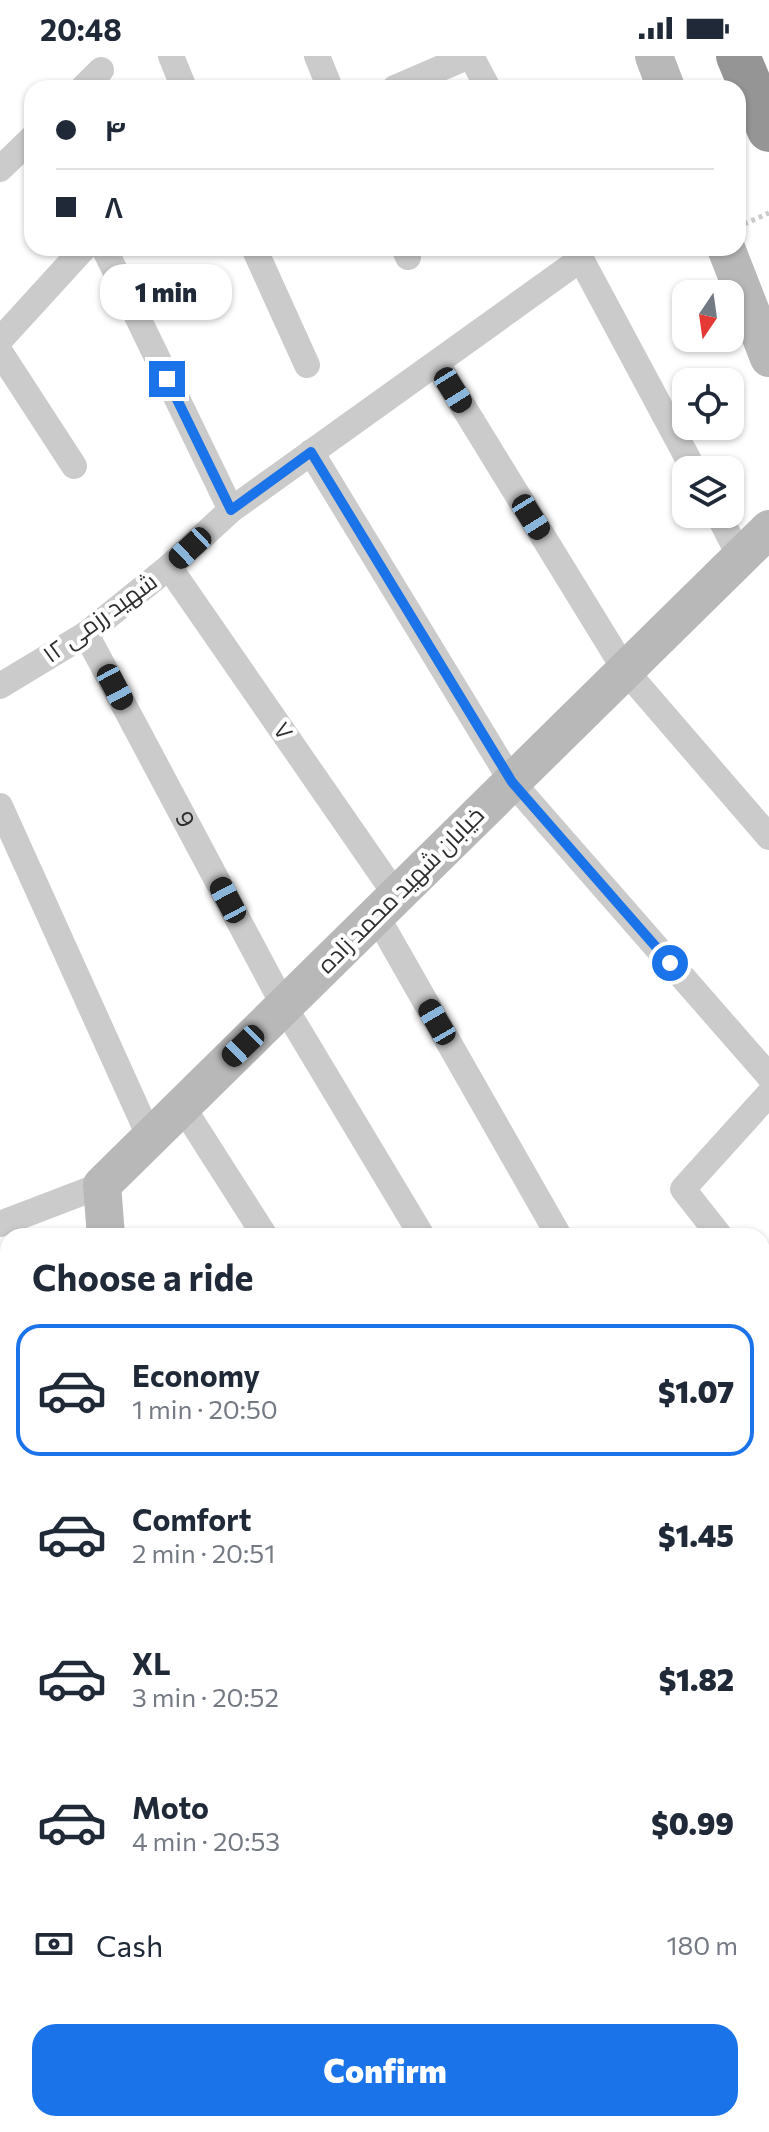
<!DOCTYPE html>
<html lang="en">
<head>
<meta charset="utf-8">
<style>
	body { margin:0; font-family:Commissioner,Cairo,sans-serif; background:#f6f6f7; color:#1f2937; height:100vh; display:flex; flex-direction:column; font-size:30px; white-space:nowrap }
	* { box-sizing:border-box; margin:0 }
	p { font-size:26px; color:#747a83 }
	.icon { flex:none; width:44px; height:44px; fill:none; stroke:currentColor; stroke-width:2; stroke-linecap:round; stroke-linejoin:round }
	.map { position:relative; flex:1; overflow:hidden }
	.drawer { position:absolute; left:0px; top:1172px; width:770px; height:904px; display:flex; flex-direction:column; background:#fff; border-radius:24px 24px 0 0; box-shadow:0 2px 6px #0004 }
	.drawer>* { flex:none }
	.banner { position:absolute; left:24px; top:24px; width:722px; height:176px; border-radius:24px; box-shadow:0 2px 6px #0004; display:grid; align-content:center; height:176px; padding:0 32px; background:#fff }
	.needle { width:52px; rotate:193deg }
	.controls { position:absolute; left:672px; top:224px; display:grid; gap:16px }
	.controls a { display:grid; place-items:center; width:72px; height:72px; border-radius:16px; background:#fff; box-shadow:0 2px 6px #0004; font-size:40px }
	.end { position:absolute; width:36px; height:36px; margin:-18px; border:10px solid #1a73e8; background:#fff; box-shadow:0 0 0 4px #fff }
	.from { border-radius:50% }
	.bubble { position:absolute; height:56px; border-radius:24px; background:#fff; box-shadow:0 2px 6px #0004; font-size:26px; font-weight:800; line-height:56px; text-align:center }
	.car { position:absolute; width:24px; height:48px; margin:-24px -12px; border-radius:10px; box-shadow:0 0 6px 2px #0007; background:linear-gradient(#222 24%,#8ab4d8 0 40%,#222 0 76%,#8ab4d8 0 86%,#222 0) }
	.banner b { display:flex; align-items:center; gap:28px; height:76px; font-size:30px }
	.banner b+b { border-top:2px solid #e0e1e3 }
	.banner i { width:20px; height:20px; background:#1f2937 }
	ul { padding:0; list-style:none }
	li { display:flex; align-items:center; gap:24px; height:132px; margin:0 16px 12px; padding:0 16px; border:4px solid transparent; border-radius:24px }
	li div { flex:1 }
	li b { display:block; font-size:30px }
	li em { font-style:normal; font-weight:800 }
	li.selected { border-color:#1a73e8 }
	li>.icon { width:72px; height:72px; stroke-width:1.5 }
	h2 { padding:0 32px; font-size:36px; line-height:96px }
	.pay { display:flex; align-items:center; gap:20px; height:88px; padding:0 32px; font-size:30px }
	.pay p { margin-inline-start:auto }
	.primary-button { display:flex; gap:16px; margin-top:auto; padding:16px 32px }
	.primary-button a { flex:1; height:92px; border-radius:24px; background:#1a73e8; color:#fff; font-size:32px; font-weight:800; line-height:92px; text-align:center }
	.status { display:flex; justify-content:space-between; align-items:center; height:56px; padding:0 40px; background:#fff; direction:ltr }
	.status svg { height:22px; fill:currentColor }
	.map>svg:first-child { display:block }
</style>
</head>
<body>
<div class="status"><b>20:48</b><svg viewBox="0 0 49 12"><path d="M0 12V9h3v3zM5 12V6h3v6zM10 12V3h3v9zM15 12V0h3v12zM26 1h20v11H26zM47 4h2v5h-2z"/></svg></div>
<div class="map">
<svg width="769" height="2076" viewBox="0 0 769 2076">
	<rect width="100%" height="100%" fill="#fff"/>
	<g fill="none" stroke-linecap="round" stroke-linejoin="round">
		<g stroke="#cbcbcb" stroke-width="5" stroke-dasharray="4 4" stroke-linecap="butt">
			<path d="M744 168 769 157"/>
			<path d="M681 192 682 196 691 192"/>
		</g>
		<g stroke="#cbcbcb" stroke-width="26">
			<path d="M171 0 184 32"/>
			<path d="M317 0 330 32"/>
			<path d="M471 0 488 32"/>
			<path d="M83 32 101 14"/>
			<path d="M395 32 469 0"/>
			<path d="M0 113 32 82"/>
			<path d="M104 192 231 454"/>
			<path d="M254 192 307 309"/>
			<path d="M404 192 408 201"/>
			<path d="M575 192 694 414"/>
			<path d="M0 284 84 192"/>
			<path d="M0 296 74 410"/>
			<path d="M437 308 625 614 769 781"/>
			<path d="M311 396 512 726 769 1020"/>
			<path d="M718 458 740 501"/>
			<path d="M169 511 396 839"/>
			<path id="s1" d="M86 578 284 950 422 1180"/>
			<path d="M0 630 86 578 169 511 231 454 581 203"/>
			<path d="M0 750 150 1082"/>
			<path d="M376 859 559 1180"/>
			<path d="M182 1050 265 1180"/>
			<path d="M0 1168 102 1129"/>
			<path d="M720 1180 683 1133 769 1038"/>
			<path d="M762 1415 769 1413"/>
			<path d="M762 1602 769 1600"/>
			<path d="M0 1651 8 1648"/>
			<path d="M762 1768 769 1763"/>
			<path d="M762 1815 769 1823"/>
			<path d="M596 2068 610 2076"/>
			<path d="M497 2076 501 2068"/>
		</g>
		<g stroke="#b8b8b8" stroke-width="38">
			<path d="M654 0 666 32"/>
			<path d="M726 192 769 302"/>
			<path d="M106 1180 102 1129 769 473"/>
			<path d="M162 2076 164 2068"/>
		</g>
		<path stroke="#959595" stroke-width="44" d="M738 0 769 74"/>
	</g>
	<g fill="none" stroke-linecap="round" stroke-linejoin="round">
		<path stroke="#1a73e8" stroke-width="10" d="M167 323 231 454 311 396 512 726 670 907"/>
	</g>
	<g text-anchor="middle" stroke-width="8" stroke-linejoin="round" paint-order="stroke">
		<g font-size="24" fill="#2e2e2e" stroke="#fff">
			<text transform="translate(100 562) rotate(-36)" y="8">شهید رزمی ۱۲</text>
			<text transform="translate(283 675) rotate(55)" y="8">۷</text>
			<text dy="8" stroke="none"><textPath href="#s1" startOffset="210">9</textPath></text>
			<text transform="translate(401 834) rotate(-45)" y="8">خیابان شهید محمد زاده</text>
		</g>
	</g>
</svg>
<div class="controls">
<a><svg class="needle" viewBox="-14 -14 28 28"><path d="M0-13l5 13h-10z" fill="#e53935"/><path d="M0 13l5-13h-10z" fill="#747a83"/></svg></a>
<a><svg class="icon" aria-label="locate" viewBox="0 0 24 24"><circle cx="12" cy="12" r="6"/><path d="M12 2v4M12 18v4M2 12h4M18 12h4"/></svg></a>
<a><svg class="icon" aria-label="layers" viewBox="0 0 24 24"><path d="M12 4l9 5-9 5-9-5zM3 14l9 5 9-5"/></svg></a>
</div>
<i class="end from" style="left:670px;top:907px"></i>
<i class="end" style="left:167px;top:323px"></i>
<div class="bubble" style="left:100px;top:208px;width:132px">1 min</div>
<i class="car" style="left:453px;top:334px;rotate:148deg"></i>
<i class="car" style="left:531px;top:461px;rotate:148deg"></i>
<i class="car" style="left:190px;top:492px;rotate:227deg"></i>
<i class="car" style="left:115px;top:631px;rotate:152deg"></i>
<i class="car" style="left:228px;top:844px;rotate:332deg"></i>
<i class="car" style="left:437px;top:966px;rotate:330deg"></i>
<i class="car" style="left:243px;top:990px;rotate:226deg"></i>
<div class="banner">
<b><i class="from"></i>۴</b>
<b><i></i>۸</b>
</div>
<section class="drawer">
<h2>Choose a ride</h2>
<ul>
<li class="selected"><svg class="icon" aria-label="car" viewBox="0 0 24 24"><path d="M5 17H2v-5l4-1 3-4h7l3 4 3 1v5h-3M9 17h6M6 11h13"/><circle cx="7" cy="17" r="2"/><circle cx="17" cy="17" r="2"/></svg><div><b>Economy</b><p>1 min · 20:50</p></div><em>$1.07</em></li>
<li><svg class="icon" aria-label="car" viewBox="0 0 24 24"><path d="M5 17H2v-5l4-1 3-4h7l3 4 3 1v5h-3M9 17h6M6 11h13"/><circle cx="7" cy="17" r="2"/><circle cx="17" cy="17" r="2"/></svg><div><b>Comfort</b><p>2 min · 20:51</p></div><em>$1.45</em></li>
<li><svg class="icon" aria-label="car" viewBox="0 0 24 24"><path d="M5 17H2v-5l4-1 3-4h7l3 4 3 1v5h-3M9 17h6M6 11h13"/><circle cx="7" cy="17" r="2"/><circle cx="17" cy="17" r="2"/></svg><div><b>XL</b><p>3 min · 20:52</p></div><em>$1.82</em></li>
<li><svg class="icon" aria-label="car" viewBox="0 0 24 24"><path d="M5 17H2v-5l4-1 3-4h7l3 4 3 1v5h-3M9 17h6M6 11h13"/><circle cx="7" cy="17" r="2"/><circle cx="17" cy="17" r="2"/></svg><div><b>Moto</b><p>4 min · 20:53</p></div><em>$0.99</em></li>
</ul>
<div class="pay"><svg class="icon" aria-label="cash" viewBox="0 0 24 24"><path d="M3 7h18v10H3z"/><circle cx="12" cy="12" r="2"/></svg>Cash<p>180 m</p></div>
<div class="primary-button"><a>Confirm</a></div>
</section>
</div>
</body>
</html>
